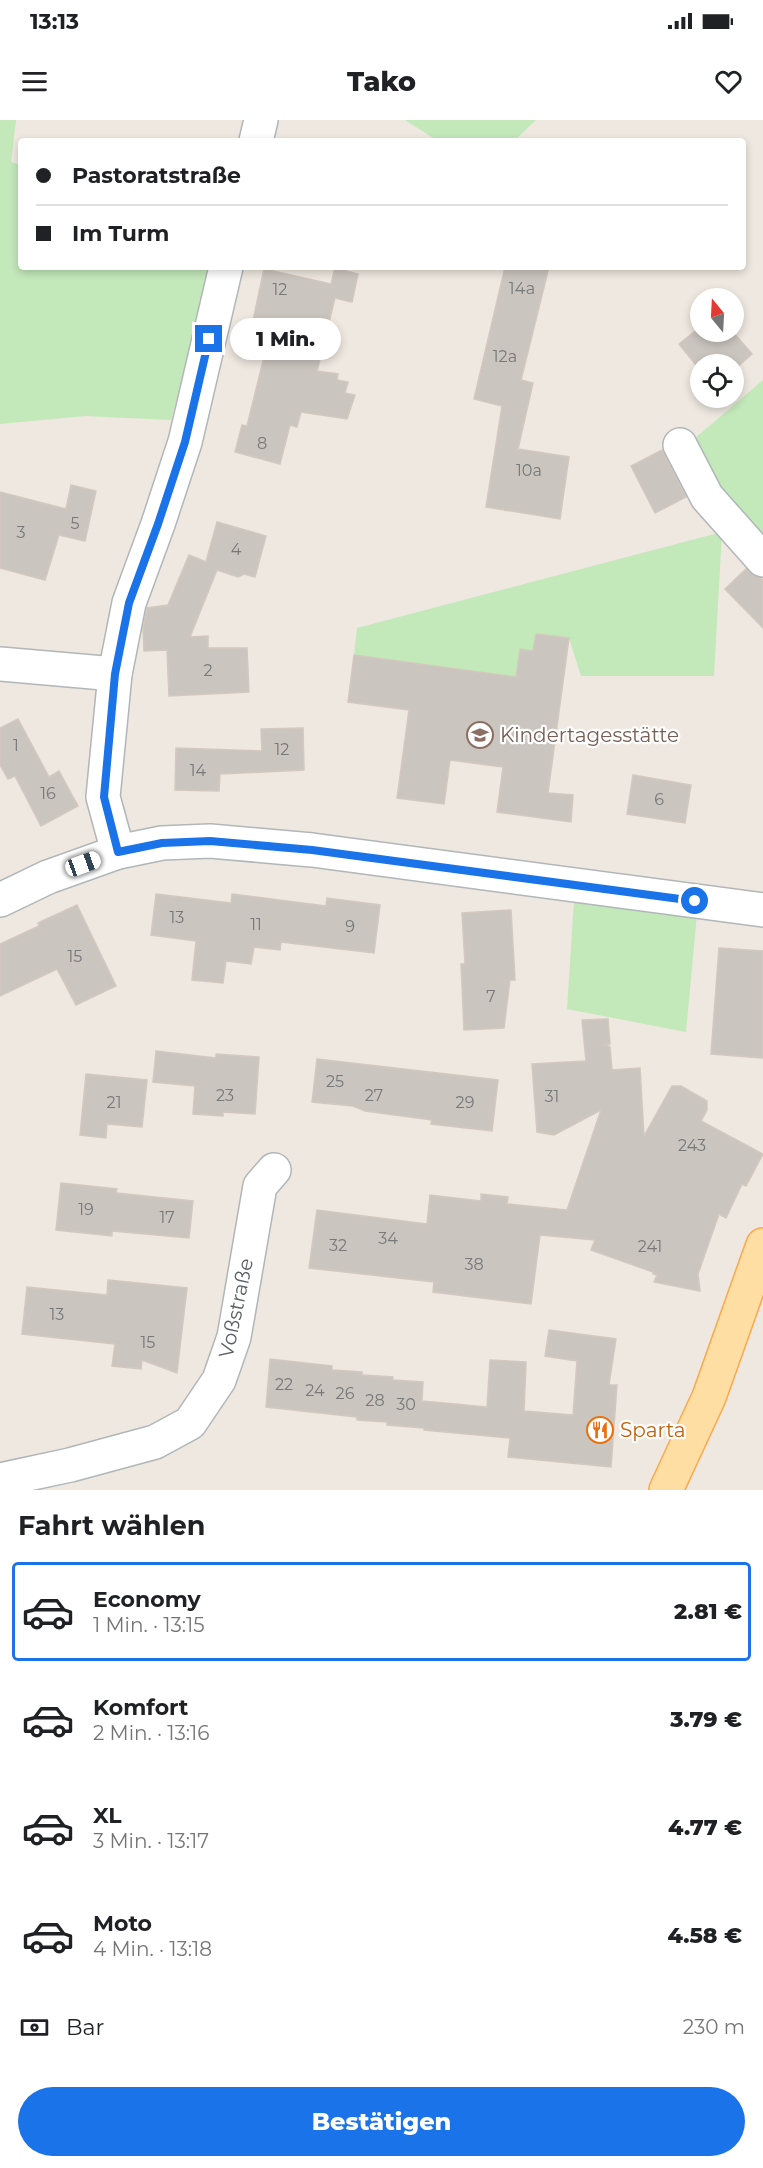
<!DOCTYPE html>
<html lang="de">
<head>
<meta charset="utf-8">
<style>
	body { margin:0; font-family:Montserrat,sans-serif; background:#f6f6f6; color:#202124; height:100vh; display:flex; flex-direction:column; font-size:22px; white-space:nowrap }
	* { box-sizing:border-box; margin:0 }
	p { font-size:20px; color:#757577 }
	.icon { flex:none; width:33px; height:33px; fill:none; stroke:currentColor; stroke-width:2; stroke-linecap:round; stroke-linejoin:round }
	.map { position:relative; height:1370px; overflow:hidden }
	.details { display:flex; flex-direction:column; background:#fff; flex:1 }
	.details>* { flex:none }
	.top-card { position:absolute; left:18px; top:18px; width:728px; height:132px; border-radius:6px; box-shadow:0 3px 9px #0003; display:grid; align-content:center; height:132px; padding:0 18px; background:#fff }
	.needle { width:39px; rotate:342deg }
	.buttons { position:absolute; left:690px; top:168px; display:grid; gap:12px }
	.buttons a { display:grid; place-items:center; width:54px; height:54px; border-radius:50%; background:#fff; box-shadow:0 3px 9px #0003; font-size:30px }
	.end { position:absolute; width:27px; height:27px; margin:-14px; border:8px solid #1a73e8; background:#fff; box-shadow:0 0 0 3px #fff }
	.from { border-radius:50% }
	.bubble { position:absolute; height:42px; border-radius:21px; background:#fff; box-shadow:0 3px 9px #0003; font-size:20px; font-weight:800; line-height:42px; text-align:center }
	.car { position:absolute; width:18px; height:36px; margin:-18px -9px; border-radius:8px; box-shadow:0 0 4px 2px #0007; background:linear-gradient(#fff 24%,#345 0 40%,#fff 0 76%,#345 0 86%,#fff 0) }
	.top-card b { display:flex; align-items:center; gap:21px; height:57px; font-size:22px }
	.top-card b+b { border-top:2px solid #e0e0e0 }
	.top-card i { width:15px; height:15px; background:#202124 }
	ul { padding:0; list-style:none }
	li { display:flex; align-items:center; gap:18px; height:99px; margin:0 12px 9px; padding:0 6px; border:3px solid transparent; border-radius:6px }
	li div { flex:1 }
	li b { display:block; font-size:22px }
	li em { font-style:normal; font-weight:800 }
	li.current { border-color:#1a73e8 }
	li>.icon { width:54px; height:54px; stroke-width:1.5 }
	h2 { padding:0 18px; font-size:27px; line-height:72px }
	.pay { display:flex; align-items:center; gap:15px; height:66px; padding:0 18px; font-size:22px }
	.pay p { margin-inline-start:auto }
	.primary-button { display:flex; gap:12px; margin-top:auto; padding:12px 18px }
	.primary-button a { flex:1; height:69px; border-radius:36px; background:#1a73e8; color:#fff; font-size:24px; font-weight:800; line-height:69px; text-align:center }
	.status { display:flex; justify-content:space-between; align-items:center; height:42px; padding:0 30px; background:#fff; direction:ltr }
	.status svg { height:16px; fill:currentColor }
	header { display:flex; justify-content:space-between; align-items:center; height:78px; padding:0 18px; background:#fff; font-size:27px; font-weight:800 }
	.map>svg:first-child { display:block }
</style>
</head>
<body>
<div class="status"><b>13:13</b><svg viewBox="0 0 49 12"><path d="M0 12V9h3v3zM5 12V6h3v6zM10 12V3h3v9zM15 12V0h3v12zM26 1h20v11H26zM47 4h2v5h-2z"/></svg></div>
<header><svg class="icon" aria-label="menu" viewBox="0 0 24 24"><path d="M4 6h16M4 12h16M4 18h16"/></svg>Tako<svg class="icon" aria-label="heart" viewBox="0 0 24 24"><path d="M12 20l-8-8c-3-5 5-10 8-4 3-6 11-1 8 4z"/></svg></header>
<div class="map">
<svg width="763" height="1370" viewBox="0 0 763 1370">
	<rect width="100%" height="100%" fill="#eee8e0"/>
	<g fill="#c3e8ba">
		<path d="M0 0H16L11 42 21 45V147H212L171 300 85 296 0 304Z"/>
		<path d="M405 0H536L514 21H438Z"/>
		<path d="M763 260V416L721 370 694 319Z"/>
		<path d="M722 412 714 556H581L569 518 536 514 533 531 520 529 516 557 354 535 357 508Z"/>
		<path d="M574 780 697 794 686 912 567 889Z"/>
	</g>
	<g fill="#cbc5bf" stroke="#d3c8be" stroke-width="1.5">
		<path d="M505 147H549L521 260 533 263 518 329 569 337 560 399 486 387 502 286 474 279Z"/>
		<path d="M335 148 358 154 352 182 335 178 317 251 338 254 337 260 348 262 345 273 355 275 347 299 301 292 297 307 290 305 280 344 235 332 242 305 247 306 264 237 246 233 264 149 331 164Z"/>
		<path d="M694 212H733L752 234 734 250V244H700V250L679 224Z"/>
		<path d="M662 330 686 377 655 393 631 346Z"/>
		<path d="M71 365 96 371 85 421 59 415 45 460 0 448V372L66 389Z"/>
		<path d="M217 402 266 416 255 457 244 454 238 457 217 450 190 517 208 516V528H247L249 572 169 576 167 530 144 531 143 509 147 488 168 485 189 435 206 442Z"/>
		<path d="M746 449 763 460V508L725 469Z"/>
		<path d="M536 514 569 518 548 673 573 675 571 702 497 692 503 647 450 640 444 684 397 678 409 590 348 582 354 535 516 557 520 529 533 531Z"/>
		<path d="M18 599 49 657 59 651 78 686 41 706 15 656 8 659 0 645V608Z"/>
		<path d="M303 608 304 650 220 654 219 671 175 670 176 628 262 631 261 609Z"/>
		<path d="M633 655 691 665 685 703 627 694Z"/>
		<path d="M156 774 231 783 232 774 326 786 327 778 380 785 374 833 281 822 280 830 254 827 251 844 226 841 223 863 192 860 196 821 151 815Z"/>
		<path d="M77 785 116 866 76 885 57 849 0 876V824L39 806 38 803Z"/>
		<path d="M511 790 515 860H510L504 908 464 910 461 844H465L462 793Z"/>
		<path d="M719 828 763 831V938L711 934Z"/>
		<path d="M608 899 610 924H605L610 927 612 950 640 948 644 1016 672 966H681L707 981V990L701 1001 763 1034 746 1066 742 1064 726 1098 719 1094 698 1154 700 1171 654 1162 657 1155 653 1154V1152L591 1130 595 1120 540 1115 531 1184 433 1172 434 1162 309 1148 317 1090 427 1104 430 1075 481 1081V1074L508 1077 507 1084 567 1090 601 990 554 1015 537 1012 532 944 586 941 582 900Z"/>
		<path d="M156 931 216 938V934L259 937 255 994 223 992V996L193 994 195 966 153 962Z"/>
		<path d="M317 939 498 960 492 1011 431 1004 432 1000 365 991 353 986 312 982Z"/>
		<path d="M86 954 147 960 142 1007 107 1004 106 1018 80 1015Z"/>
		<path d="M61 1063 117 1069 116 1073 193 1081 189 1118 112 1111V1116L56 1110Z"/>
		<path d="M108 1160 187 1168 177 1253 142 1240 141 1249 112 1246 115 1224 22 1214 27 1167 107 1175Z"/>
		<path d="M549 1210 616 1219 609 1265H617L611 1347 508 1337 510 1318 424 1310V1308L387 1305V1302L357 1300V1297L266 1287 270 1239 332 1246V1250L362 1252V1255L393 1257V1260L423 1262 422 1281 487 1287 490 1240 526 1242 524 1291 573 1295 577 1241 545 1236Z"/>
	</g>
	<g fill="none" stroke-linecap="round" stroke-linejoin="round">
		<defs>
			<g id="minor">
				<path d="M256 21 261 0"/>
				<path d="M680 325 707 377 763 440"/>
				<path d="M0 544 115 554"/>
				<path d="M118 732 103 677 115 554 129 483 158 404 185 322 226 147"/>
				<path d="M0 780 48 757 118 732 162 723 210 721 312 730 763 790"/>
				<path d="M0 1360 70 1345 155 1322 190 1303 219 1260 234 1217 260 1066 274 1050"/>
			</g>
			<path id="major" d="M666 1370 709 1277 763 1125"/>
		</defs>
		<use href="#minor" stroke="#b1b6b9" stroke-width="36"/>
		<use href="#major" stroke="#fda74a" stroke-width="36"/>
		<use href="#minor" stroke="#fff" stroke-width="33"/>
		<use href="#major" stroke="#ffdea4" stroke-width="33"/>
	</g>
	<g fill="none" stroke-linecap="round" stroke-linejoin="round">
		<path stroke="#1a73e8" stroke-width="8" d="M209 219 185 322 158 404 129 483 115 554 104 677 118 732 162 723 210 721 312 730 695 781"/>
	</g>
	<defs>
		<symbol id="school-ring" viewBox="-11 -11 22 22"><circle r="9.5" fill="#fff" stroke="#8d6e63" stroke-width="1.5"/><path d="M0-5L7-2L0 1L-7-2ZM-4 1L0 2.5L4 1V4Q0 6-4 4Z" fill="#8d6e63"/></symbol>
		<symbol id="restaurant-ring" viewBox="-11 -11 22 22"><circle r="9.5" fill="#fff" stroke="#e8710a" stroke-width="1.5"/><path d="M-5-6h1v4h1v-4h1v4h1v-4h1v5L-1.5 .5V6h-2V.5L-5-1ZM5-6V6H3V1.5H1.5Q1.5-4 5-6Z" fill="#e8710a"/></symbol>
	</defs>
	<g fill-rule="evenodd">
		<use href="#school-ring" x="465" y="600" width="30" height="30"/>
		<use href="#restaurant-ring" x="585" y="1295" width="30" height="30"/>
	</g>
	<g text-anchor="middle" stroke-width="4.5" stroke-linejoin="round" paint-order="stroke">
		<g font-size="16" fill="#76787a">
			<text x="522" y="174">14a</text>
			<text x="280" y="175">12</text>
			<text x="505" y="242">12a</text>
			<text x="262" y="329">8</text>
			<text x="529" y="356">10a</text>
			<text x="75" y="409">5</text>
			<text x="21" y="418">3</text>
			<text x="236" y="435">4</text>
			<text x="208" y="556">2</text>
			<text x="16" y="631">1</text>
			<text x="282" y="635">12</text>
			<text x="198" y="656">14</text>
			<text x="48" y="679">16</text>
			<text x="659" y="685">6</text>
			<text x="177" y="803">13</text>
			<text x="256" y="810">11</text>
			<text x="350" y="812">9</text>
			<text x="75" y="842">15</text>
			<text x="491" y="882">7</text>
			<text x="335" y="967">25</text>
			<text x="225" y="981">23</text>
			<text x="374" y="981">27</text>
			<text x="552" y="982">31</text>
			<text x="114" y="988">21</text>
			<text x="465" y="988">29</text>
			<text x="692" y="1031">243</text>
			<text x="86" y="1095">19</text>
			<text x="167" y="1103">17</text>
			<text x="388" y="1124">34</text>
			<text x="338" y="1131">32</text>
			<text x="650" y="1132">241</text>
			<text x="474" y="1150">38</text>
			<text x="57" y="1200">13</text>
			<text x="148" y="1228">15</text>
			<text x="284" y="1270">22</text>
			<text x="315" y="1276">24</text>
			<text x="345" y="1279">26</text>
			<text x="375" y="1286">28</text>
			<text x="406" y="1290">30</text>
		</g>
		<g font-size="20" fill="#785e54" stroke="#fff" text-anchor="start">
			<text x="500" y="622">Kindertagesstätte</text>
		</g>
		<g font-size="20" fill="#595f63" stroke="#fff">
			<text transform="translate(236 1188) rotate(-78)" y="7">Voßstraße</text>
		</g>
		<g font-size="20" fill="#c56008" stroke="#fff" text-anchor="start">
			<text x="620" y="1317">Sparta</text>
		</g>
	</g>
</svg>
<div class="buttons">
<a><svg class="needle" viewBox="-14 -14 28 28"><path d="M0-13l5 13h-10z" fill="#e53935"/><path d="M0 13l5-13h-10z" fill="#757577"/></svg></a>
<a><svg class="icon" aria-label="locate" viewBox="0 0 24 24"><circle cx="12" cy="12" r="6"/><path d="M12 2v4M12 18v4M2 12h4M18 12h4"/></svg></a>
</div>
<i class="end from" style="left:695px;top:781px"></i>
<i class="end" style="left:209px;top:219px"></i>
<div class="bubble" style="left:230px;top:198px;width:111px">1 Min.</div>
<i class="car" style="left:83px;top:744px;rotate:70deg"></i>
<div class="top-card">
<b><i class="from"></i>Pastoratstraße</b>
<b><i></i>Im Turm</b>
</div>
</div>
<section class="details">
<h2>Fahrt wählen</h2>
<ul>
<li class="current"><svg class="icon" aria-label="car" viewBox="0 0 24 24"><path d="M5 17H2v-5l4-1 3-4h7l3 4 3 1v5h-3M9 17h6M6 11h13"/><circle cx="7" cy="17" r="2"/><circle cx="17" cy="17" r="2"/></svg><div><b>Economy</b><p>1 Min. · 13:15</p></div><em>2.81 €</em></li>
<li><svg class="icon" aria-label="car" viewBox="0 0 24 24"><path d="M5 17H2v-5l4-1 3-4h7l3 4 3 1v5h-3M9 17h6M6 11h13"/><circle cx="7" cy="17" r="2"/><circle cx="17" cy="17" r="2"/></svg><div><b>Komfort</b><p>2 Min. · 13:16</p></div><em>3.79 €</em></li>
<li><svg class="icon" aria-label="car" viewBox="0 0 24 24"><path d="M5 17H2v-5l4-1 3-4h7l3 4 3 1v5h-3M9 17h6M6 11h13"/><circle cx="7" cy="17" r="2"/><circle cx="17" cy="17" r="2"/></svg><div><b>XL</b><p>3 Min. · 13:17</p></div><em>4.77 €</em></li>
<li><svg class="icon" aria-label="car" viewBox="0 0 24 24"><path d="M5 17H2v-5l4-1 3-4h7l3 4 3 1v5h-3M9 17h6M6 11h13"/><circle cx="7" cy="17" r="2"/><circle cx="17" cy="17" r="2"/></svg><div><b>Moto</b><p>4 Min. · 13:18</p></div><em>4.58 €</em></li>
</ul>
<div class="pay"><svg class="icon" aria-label="cash" viewBox="0 0 24 24"><path d="M3 7h18v10H3z"/><circle cx="12" cy="12" r="2"/></svg>Bar<p>230 m</p></div>
<div class="primary-button"><a>Bestätigen</a></div>
</section>
</body>
</html>
